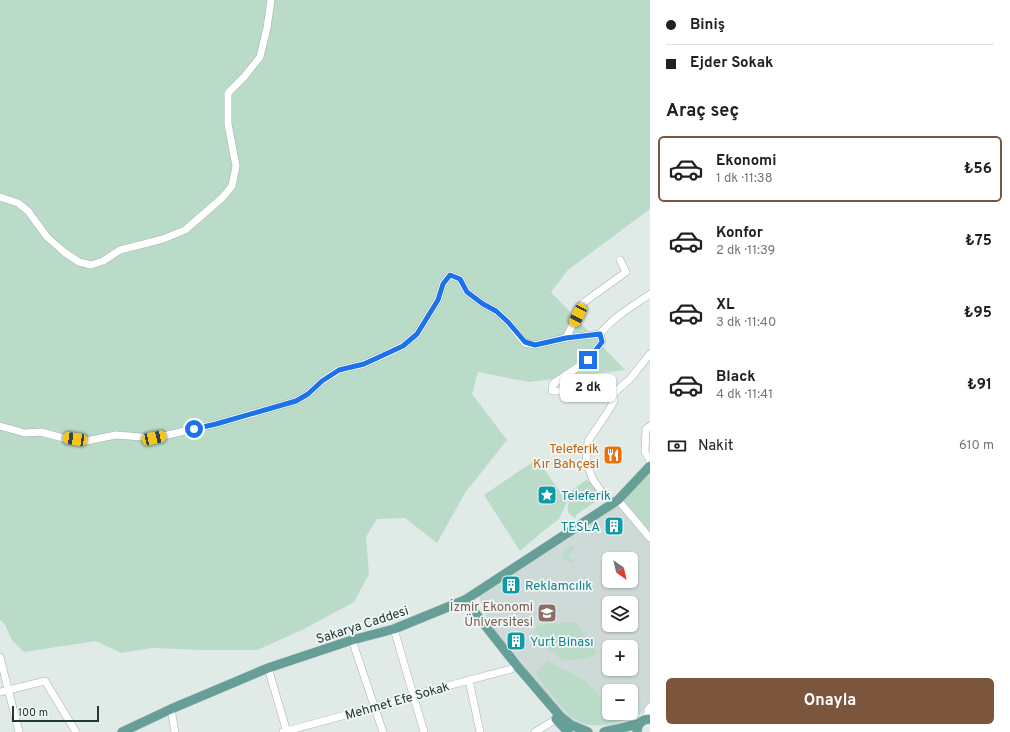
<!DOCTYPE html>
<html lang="tr">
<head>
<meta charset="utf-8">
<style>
	body { margin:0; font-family:Overpass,sans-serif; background:#f6f6f6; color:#202124; height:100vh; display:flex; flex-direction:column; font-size:15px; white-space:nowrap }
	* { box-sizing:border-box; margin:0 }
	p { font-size:13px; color:#757577 }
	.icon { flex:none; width:22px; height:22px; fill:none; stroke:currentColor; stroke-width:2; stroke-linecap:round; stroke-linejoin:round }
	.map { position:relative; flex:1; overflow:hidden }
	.details { display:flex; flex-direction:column; background:#fff; width:360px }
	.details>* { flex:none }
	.hud { display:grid; align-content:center; height:88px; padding:0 16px; background:#fff }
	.needle { width:26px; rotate:146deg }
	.buttons { position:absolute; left:602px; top:552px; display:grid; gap:8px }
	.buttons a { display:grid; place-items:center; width:36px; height:36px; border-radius:6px; background:#fff; box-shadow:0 1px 3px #0004; font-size:20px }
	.scale { position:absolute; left:12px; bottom:10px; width:87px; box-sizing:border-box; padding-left:4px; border:2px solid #213a37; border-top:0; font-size:11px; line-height:14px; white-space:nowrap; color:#213a37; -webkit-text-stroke:3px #f0f7f5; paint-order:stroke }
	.end { position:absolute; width:18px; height:18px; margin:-9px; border:5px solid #1a73e8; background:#fff; box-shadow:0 0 0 2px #fff }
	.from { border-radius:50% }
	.bubble { position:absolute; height:28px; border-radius:6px; background:#fff; box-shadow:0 1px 3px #0004; font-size:13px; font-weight:700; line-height:28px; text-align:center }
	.car { position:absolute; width:12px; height:24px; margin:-12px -6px; border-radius:5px; box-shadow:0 0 3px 1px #0007; background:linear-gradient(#f5c518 24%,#345 0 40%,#f5c518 0 76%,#345 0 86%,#f5c518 0) }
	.hud b { display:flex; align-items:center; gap:14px; height:38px; font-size:15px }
	.hud b+b { border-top:1px solid #e0e0e0 }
	.hud i { width:10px; height:10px; background:#202124 }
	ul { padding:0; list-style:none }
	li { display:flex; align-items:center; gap:12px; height:66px; margin:0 8px 6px; padding:0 8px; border:2px solid transparent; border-radius:6px }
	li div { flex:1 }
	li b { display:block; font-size:15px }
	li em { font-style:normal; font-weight:700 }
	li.current { border-color:#7c553d }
	li>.icon { width:36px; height:36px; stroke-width:1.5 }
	h2 { padding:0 16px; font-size:18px; line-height:48px }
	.pay { display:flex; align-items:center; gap:10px; height:44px; padding:0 16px; font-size:15px }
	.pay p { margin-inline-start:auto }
	.button { display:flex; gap:8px; margin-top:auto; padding:8px 16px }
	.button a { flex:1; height:46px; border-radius:6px; background:#7c553d; color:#fff; font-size:16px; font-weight:700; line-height:46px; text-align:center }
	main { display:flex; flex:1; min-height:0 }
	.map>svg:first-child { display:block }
</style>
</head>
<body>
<main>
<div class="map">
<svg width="650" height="732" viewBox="0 0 650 732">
	<rect width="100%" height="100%" fill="#e0ebe7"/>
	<path fill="#cedad7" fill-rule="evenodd" d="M617 503 650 543V701L641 714 610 726 573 725 496 633 489 623 477 592ZM609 559H631V581H609ZM609 603H631V625H609ZM609 647H631V669H609ZM609 691H631V713H609Z"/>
	<g fill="#b9dbc7">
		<path d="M0 0H650V209L568 270 551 292 625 370 529 382 478 372 472 394 507 440 465 493 437 543 405 518 377 519 366 537 369 574 354 602 302 630 257 650H201L152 648 121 653 96 641 24 652 12 640 4 623 0 620Z"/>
		<path d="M537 459 567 502 559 519 542 532 520 551 484 495Z"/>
		<path d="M650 472V533L622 500Z"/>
		<path d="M586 480 592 482 600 494 599 499 576 515V518C568 514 566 512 569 503L566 497 570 492Z"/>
		<path d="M573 545 575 548 568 555 574 561 572 564 570 562 565 561V558L564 559 562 557V554Z"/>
		<path d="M576 622 597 654C587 657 575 662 565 660 555 658 542 640 535 632L537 625Z"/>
		<path d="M548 661 584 680 607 705 609 706V713H631V705L642 703C624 723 596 732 572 717 568 715 565 709 561 706 553 695 544 685 535 674Z"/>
	</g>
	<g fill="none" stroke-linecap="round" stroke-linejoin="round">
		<defs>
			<g id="minor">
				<path d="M0 197 18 203 28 211 47 237 64 252 79 262 91 265 103 261 120 250 163 239 185 230 222 198 232 186 236 166 228 124V93L244 77 260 57 267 28 271 0"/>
				<path d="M566 338 583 303 626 272 620 260"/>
				<path d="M614 393 630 379 650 354"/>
				<path d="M0 426 25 433 41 432 63 438 86 441 116 435 154 438 216 424 296 401 308 394 322 381 339 370 364 364 386 354 403 346 417 334 438 300 443 284 450 275 460 279 467 292 483 304 496 311 508 322 525 343 535 345 566 338 600 334"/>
				<path d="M650 426 646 429 645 452 650 461"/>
				<path d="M618 500 650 538"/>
				<path d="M611 504 593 480 586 461 588 441 607 413 614 401V393L611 389 564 391H552L553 384 588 360 602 342 600 334C613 317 633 306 650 294"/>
				<path d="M394 629 424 732"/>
				<path d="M352 640 383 732"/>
				<path d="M0 657 19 732"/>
				<path d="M268 668 287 732"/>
				<path d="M469 680 480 732"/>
				<path d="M0 692 45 681 76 732"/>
				<path d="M171 709 175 732"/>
				<path d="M647 719 648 710 650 707"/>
				<path d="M283 732 375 707 413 695 511 669"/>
				<path d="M535 732 560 717"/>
			</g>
			<g id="major">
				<path d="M465 600 518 667 560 716 571 725 588 732"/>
				<path d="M556 719 568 732"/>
				<path d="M122 732 171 709 268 668 352 640 394 629 465 600 618 500 650 466"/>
				<path d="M604 732 639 724"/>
				<path d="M637 732C637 724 642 719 650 719"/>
			</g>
		</defs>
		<use href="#minor" stroke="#a3b2af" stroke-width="8"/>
		<use href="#major" stroke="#c1c8c7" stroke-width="10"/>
		<use href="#minor" stroke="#fff" stroke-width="7"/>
		<use href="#major" stroke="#669f98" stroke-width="9"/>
	</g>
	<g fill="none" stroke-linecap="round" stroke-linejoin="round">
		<path stroke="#1a73e8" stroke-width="5" d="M194 429 216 424 296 401 308 394 322 381 339 370 364 364 403 346 417 334 438 300 443 284 450 275 460 279 467 292 483 304 496 311 508 322 525 342 535 345 566 338 600 334 602 342 588 360"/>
	</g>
	<defs>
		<symbol id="restaurant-square" viewBox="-11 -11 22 22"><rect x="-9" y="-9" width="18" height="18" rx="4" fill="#e8710a" stroke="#f0f7f5"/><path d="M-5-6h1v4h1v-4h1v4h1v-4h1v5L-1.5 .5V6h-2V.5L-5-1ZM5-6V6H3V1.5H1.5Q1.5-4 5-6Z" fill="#fff"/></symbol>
		<symbol id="sight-square" viewBox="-11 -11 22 22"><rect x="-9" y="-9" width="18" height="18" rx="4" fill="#0f9aa8" stroke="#f0f7f5"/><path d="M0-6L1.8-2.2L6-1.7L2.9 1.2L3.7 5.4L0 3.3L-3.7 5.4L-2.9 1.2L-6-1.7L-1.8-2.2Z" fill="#fff"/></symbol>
		<symbol id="building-square" viewBox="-11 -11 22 22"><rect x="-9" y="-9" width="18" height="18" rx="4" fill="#0f9aa8" stroke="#f0f7f5"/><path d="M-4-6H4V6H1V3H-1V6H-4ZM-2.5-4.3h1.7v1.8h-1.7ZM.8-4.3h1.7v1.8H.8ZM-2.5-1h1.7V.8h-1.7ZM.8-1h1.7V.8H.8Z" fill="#fff"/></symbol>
		<symbol id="university-square" viewBox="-11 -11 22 22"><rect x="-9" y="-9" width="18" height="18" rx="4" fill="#8d6e63" stroke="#f0f7f5"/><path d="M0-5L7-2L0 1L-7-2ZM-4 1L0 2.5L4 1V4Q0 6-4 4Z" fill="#fff"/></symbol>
	</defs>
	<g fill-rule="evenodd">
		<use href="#restaurant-square" x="602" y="444" width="22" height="22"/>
		<use href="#sight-square" x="536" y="484" width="22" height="22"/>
		<use href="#building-square" x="603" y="515" width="22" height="22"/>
		<use href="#building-square" x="500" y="574" width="22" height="22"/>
		<use href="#university-square" x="536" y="602" width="22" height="22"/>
		<use href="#building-square" x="505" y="630" width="22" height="22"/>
	</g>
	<g text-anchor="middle" stroke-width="3.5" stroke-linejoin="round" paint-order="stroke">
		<g font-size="13" fill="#c56008" stroke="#f0f7f5" text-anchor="end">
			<text x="599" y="453">Teleferik<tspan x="599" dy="15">Kır Bahçesi</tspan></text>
		</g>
		<g font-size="13" fill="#0d838f" stroke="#f0f7f5" text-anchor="start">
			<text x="561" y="500">Teleferik</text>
			<text x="600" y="531" text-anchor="end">TESLA</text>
			<text x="525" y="590">Reklamcılık</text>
			<text x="530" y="646">Yurt Binası</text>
		</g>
		<g font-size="13" fill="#785e54" stroke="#f0f7f5" text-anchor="end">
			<text x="533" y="611">İzmir Ekonomi<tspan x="533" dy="15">Üniversitesi</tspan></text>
		</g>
		<g font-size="13" fill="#213a37" stroke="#f0f7f5">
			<text transform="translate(362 624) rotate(-18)" y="5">Sakarya Caddesi</text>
			<text transform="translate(397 700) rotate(-16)" y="5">Mehmet Efe Sokak</text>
		</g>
	</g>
</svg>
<div class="buttons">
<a><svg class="needle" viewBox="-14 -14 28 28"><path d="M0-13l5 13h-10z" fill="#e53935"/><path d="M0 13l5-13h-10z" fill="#757577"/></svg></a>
<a><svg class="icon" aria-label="layers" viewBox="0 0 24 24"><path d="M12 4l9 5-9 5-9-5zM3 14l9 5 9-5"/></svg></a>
<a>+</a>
<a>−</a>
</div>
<div class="scale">100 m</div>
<i class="end from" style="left:194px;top:429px"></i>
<i class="end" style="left:588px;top:360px"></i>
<div class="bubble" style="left:560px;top:374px;width:56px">2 dk</div>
<i class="car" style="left:578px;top:315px;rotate:206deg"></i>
<i class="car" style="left:154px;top:438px;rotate:78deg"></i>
<i class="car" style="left:75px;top:439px;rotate:278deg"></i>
</div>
<section class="details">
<div class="hud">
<b><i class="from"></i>Biniş</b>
<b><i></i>Ejder Sokak</b>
</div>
<h2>Araç seç</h2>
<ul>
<li class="current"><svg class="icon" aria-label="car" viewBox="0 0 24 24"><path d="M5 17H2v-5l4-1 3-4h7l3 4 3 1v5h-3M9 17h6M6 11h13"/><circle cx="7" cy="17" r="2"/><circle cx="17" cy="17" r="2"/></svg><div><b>Ekonomi</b><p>1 dk · 11:38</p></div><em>₺56</em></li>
<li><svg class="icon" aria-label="car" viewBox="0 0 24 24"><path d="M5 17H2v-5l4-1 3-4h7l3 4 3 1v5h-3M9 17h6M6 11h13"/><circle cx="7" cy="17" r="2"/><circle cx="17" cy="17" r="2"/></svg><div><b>Konfor</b><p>2 dk · 11:39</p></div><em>₺75</em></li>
<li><svg class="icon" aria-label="car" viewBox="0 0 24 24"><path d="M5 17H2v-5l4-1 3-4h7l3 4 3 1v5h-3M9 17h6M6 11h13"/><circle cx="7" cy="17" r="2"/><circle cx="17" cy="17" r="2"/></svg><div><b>XL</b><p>3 dk · 11:40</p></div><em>₺95</em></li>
<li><svg class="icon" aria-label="car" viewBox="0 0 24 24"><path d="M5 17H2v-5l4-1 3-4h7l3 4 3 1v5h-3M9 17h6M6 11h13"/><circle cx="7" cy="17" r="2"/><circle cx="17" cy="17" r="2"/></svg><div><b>Black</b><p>4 dk · 11:41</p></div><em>₺91</em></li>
</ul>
<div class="pay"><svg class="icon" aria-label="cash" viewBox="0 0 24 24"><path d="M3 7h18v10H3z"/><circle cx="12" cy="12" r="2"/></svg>Nakit<p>610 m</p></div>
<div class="button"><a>Onayla</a></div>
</section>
</main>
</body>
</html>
